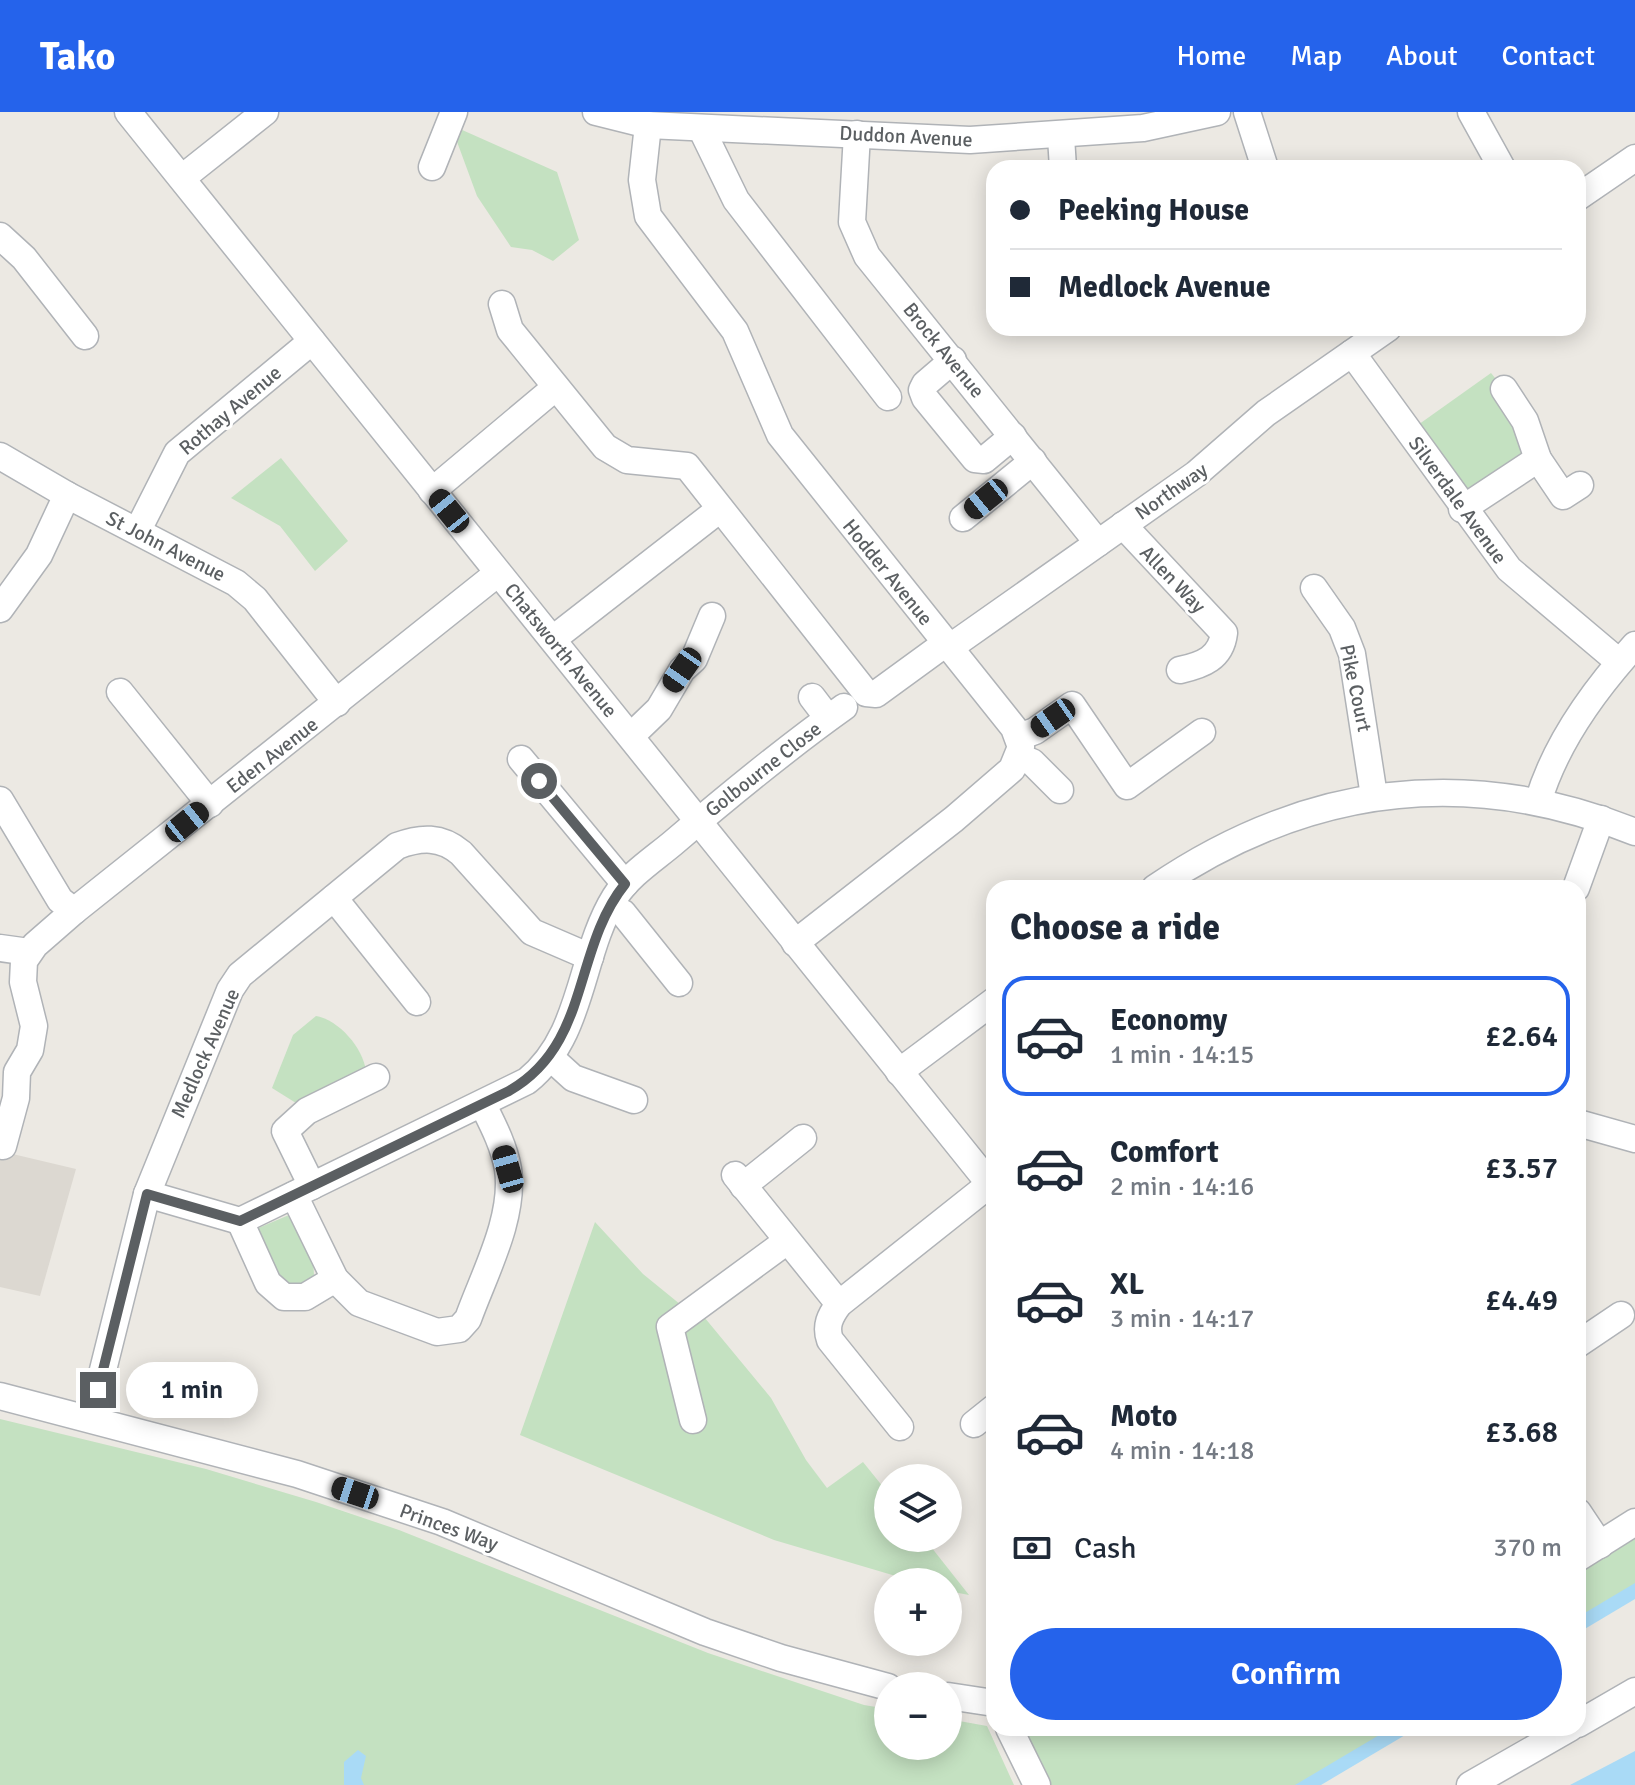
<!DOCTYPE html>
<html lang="en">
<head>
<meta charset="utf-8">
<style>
	body { margin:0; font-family:Signika,sans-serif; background:#f6f6f7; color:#1f2937; height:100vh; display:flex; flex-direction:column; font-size:30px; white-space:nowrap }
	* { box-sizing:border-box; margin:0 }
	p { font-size:26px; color:#747a83 }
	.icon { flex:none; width:44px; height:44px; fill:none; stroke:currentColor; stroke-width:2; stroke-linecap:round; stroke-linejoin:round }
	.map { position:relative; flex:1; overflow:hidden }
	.drawer { position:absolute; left:986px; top:768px; width:600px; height:856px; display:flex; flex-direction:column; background:#fff; border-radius:24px; box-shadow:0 4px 20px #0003 }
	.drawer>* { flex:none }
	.banner { position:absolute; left:986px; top:48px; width:600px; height:176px; border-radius:24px; box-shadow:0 4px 20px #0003; display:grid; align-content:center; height:176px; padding:0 24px; background:#fff }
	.fabs { position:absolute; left:874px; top:1352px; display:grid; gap:16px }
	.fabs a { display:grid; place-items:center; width:88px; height:88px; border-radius:50%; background:#fff; box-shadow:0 4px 20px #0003; font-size:40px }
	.end { position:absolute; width:36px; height:36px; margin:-18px; border:10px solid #5b5f62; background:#fff; box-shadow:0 0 0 4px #fff }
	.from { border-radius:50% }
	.bubble { position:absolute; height:56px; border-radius:28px; background:#fff; box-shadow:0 4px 20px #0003; font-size:26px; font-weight:600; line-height:56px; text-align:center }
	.car { position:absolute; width:24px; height:48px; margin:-24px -12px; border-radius:10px; box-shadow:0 0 6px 2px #0007; background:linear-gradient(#222 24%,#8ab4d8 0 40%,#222 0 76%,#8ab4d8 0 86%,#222 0) }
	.banner b { display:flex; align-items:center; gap:28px; height:76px; font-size:30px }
	.banner b+b { border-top:2px solid #e0e1e3 }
	.banner i { width:20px; height:20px; background:#1f2937 }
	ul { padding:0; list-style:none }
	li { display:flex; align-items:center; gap:24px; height:120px; margin:0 16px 12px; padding:0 8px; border:4px solid transparent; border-radius:24px }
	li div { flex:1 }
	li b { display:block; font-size:30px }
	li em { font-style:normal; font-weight:600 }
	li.on { border-color:#2563eb }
	li>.icon { width:72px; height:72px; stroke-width:1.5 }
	h2 { padding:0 24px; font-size:36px; line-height:96px }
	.pay { display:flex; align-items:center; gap:20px; height:88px; padding:0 24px; font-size:30px }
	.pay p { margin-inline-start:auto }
	.action { display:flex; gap:16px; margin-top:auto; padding:16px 24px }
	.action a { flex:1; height:92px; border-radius:48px; background:#2563eb; color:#fff; font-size:32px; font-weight:600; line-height:92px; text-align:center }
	header { display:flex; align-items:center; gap:48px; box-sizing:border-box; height:112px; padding:0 40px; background:#2563eb; color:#fff }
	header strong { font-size:38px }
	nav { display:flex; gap:44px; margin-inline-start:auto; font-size:28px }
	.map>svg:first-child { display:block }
</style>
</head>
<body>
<header>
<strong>Tako</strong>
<nav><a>Home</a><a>Map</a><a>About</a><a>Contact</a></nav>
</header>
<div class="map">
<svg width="1635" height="1673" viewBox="0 0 1635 1673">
	<rect width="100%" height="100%" fill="#ece9e3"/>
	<path fill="#dcd8d1" d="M0 1039 76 1057 40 1184 0 1175Z"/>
	<g fill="#c4e1c1">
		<path d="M460 17 557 60 579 128 553 149 532 138 511 135 477 84 456 27Z"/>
		<path d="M1491 261 1504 277 1538 347 1462 397 1408 320Z"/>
		<path d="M281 346 348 429 315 459 280 414 231 386Z"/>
		<path d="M316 904C339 908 363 936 366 959L304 996 272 976 293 923Z"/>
		<path d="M289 1103 313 1147 314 1163 306 1173H282L256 1117Z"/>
		<path d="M595 1110 643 1162 686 1197 695 1194 771 1286 806 1348 827 1376 863 1350 888 1381V1426H924L969 1483 948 1479V1470H916L774 1428 520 1323Z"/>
		<path d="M0 1307 206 1357 316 1390 399 1418 708 1541 864 1593 888 1597V1634H948V1607L987 1614 1014 1673H0Z"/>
		<path d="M1635 1410V1473L1578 1507V1446Z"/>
		<path d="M1009 1616H1393L1296 1673H1037Z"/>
	</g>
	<g fill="#a9daf6">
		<path d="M1635 1471V1487L1578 1521V1505Z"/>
		<path d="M1391 1616H1417L1321 1673H1295Z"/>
		<path d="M358 1638 366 1644 361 1666 364 1673H344V1650Z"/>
		<path d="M1635 1639V1673H1570Z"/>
	</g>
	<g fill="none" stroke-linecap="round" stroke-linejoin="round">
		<defs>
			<g id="minor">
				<path d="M128 0 994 1077"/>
				<path d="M596 0 648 13 970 28 1143 16 1217 0"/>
				<path d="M1247 0 1265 56"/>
				<path d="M1471 0 1502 56"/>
				<path d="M648 13 642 68 648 104 735 219 780 323 1014 616 1021 635 1012 657 954 707 795 831"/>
				<path d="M701 16 736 88 888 285"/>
				<path d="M857 22 852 110 867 144 1098 431"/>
				<path d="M1061 25 1063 56"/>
				<path d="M432 55 454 0"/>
				<path d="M182 66 265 0"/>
				<path d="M1578 85 1635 46"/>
				<path d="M0 124 24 146 85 224"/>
				<path d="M502 192 510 218 605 335 627 348 687 354 866 581 876 582 946 531"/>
				<path d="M1352 241 1509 457 1619 550"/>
				<path d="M953 248 925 272 922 278 925 286 975 347 984 348 1013 324"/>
				<path d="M1504 277 1525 309 1538 347 1563 384 1580 373"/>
				<path d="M0 344 67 383 236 471 255 487 337 591"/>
				<path d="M432 379 556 275"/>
				<path d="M1462 397 1538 347"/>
				<path d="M963 406 1033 349"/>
				<path d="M1123 413 1224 521C1221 546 1203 553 1180 558"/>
				<path d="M138 418 177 341 312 229"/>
				<path d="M1314 476 1342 516 1352 542 1374 684"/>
				<path d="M0 497 39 443 67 383"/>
				<path d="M553 527 720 397"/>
				<path d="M949 536 1196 362 1266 301 1388 216"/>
				<path d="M120 580 210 692"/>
				<path d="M812 585 828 606"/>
				<path d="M631 624 659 597 682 558 694 547 712 504"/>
				<path d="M1019 625 1035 619 1072 593 1127 674 1202 620"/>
				<path d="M1019 646 1032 650 1060 678"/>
				<path d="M521 647 625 772"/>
				<path d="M0 688 60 788 74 799 498 461"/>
				<path d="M1538 690C1555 632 1595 577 1635 533"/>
				<path d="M1155 776C1305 674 1466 652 1635 720"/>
				<path d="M1576 776 1601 707"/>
				<path d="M334 786 417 890"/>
				<path d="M610 795 623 801 679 871"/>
				<path d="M0 836 29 840"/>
				<path d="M551 946 573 966 634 988"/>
				<path d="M899 960 994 889"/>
				<path d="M1578 1011 1635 1027"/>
				<path d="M3 1034 16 986 17 960 30 938 34 914 23 870 24 849 35 833 74 799"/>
				<path d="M735 1063 839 1192"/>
				<path d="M312 1074 285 1019 307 999 376 965"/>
				<path d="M743 1074 803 1026"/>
				<path d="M147 1082 240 1109 527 969C584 923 579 843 615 785 629 763 654 747 673 731 728 684 785 637 844 595"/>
				<path d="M294 1083 335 1167 359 1191 437 1220 459 1217 468 1207C484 1162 515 1106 508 1057 504 1034 493 1013 483 993"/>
				<path d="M240 1109 268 1171 284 1185H305L335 1167"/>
				<path d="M1578 1232 1621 1203"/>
				<path d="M0 1284 297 1362 442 1410 705 1520 781 1546 888 1575"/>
				<path d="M91 1306 147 1082 230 878 240 863 397 734C421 725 441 724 461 741L532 820 590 845"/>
				<path d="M693 1308 670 1215 787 1129"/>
				<path d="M974 1312 994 1296"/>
				<path d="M900 1315 830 1228C825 1214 830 1204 839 1192L990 1072"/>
				<path d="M1578 1400 1600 1433"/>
				<path d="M1578 1446 1635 1410"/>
				<path d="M948 1584 994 1591"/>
				<path d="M1578 1612 1635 1579"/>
				<path d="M1009 1616 1037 1673"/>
				<path d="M1470 1673 1570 1616"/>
			</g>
		</defs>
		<use href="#minor" stroke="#b0b3b7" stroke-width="29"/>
		<use href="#minor" stroke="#fff" stroke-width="26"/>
	</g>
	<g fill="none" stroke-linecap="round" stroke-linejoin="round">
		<path stroke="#5b5f62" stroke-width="10" d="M98 1278 147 1082 240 1109 509 979C591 932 572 838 625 772L539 669"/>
	</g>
	<g text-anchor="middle" stroke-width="6" stroke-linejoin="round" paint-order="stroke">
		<g font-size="20" fill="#5b5f62" stroke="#fff">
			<text transform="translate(906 24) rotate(3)" y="7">Duddon Avenue</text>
			<text transform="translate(944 238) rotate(51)" y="7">Brock Avenue</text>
			<text transform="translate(230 298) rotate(-40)" y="7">Rothay Avenue</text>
			<text transform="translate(1171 379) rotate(-35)" y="7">Northway</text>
			<text transform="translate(1458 388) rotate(54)" y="7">Silverdale Avenue</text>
			<text transform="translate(166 434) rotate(27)" y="7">St John Avenue</text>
			<text transform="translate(888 460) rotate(51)" y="7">Hodder Avenue</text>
			<text transform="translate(1173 467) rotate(46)" y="7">Allen Way</text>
			<text transform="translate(561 538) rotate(51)" y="7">Chatsworth Avenue</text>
			<text transform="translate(1356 576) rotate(78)" y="7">Pike Court</text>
			<text transform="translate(272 643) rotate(-38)" y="7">Eden Avenue</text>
			<text transform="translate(763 657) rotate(-38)" y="7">Golbourne Close</text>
			<text transform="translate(205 941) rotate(-66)" y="7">Medlock Avenue</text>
			<text transform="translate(449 1415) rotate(20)" y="7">Princes Way</text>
		</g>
	</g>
</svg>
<div class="fabs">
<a><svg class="icon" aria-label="layers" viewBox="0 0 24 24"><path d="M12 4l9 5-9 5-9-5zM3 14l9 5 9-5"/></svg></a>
<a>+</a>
<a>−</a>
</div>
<i class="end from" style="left:539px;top:669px"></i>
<i class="end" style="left:98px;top:1278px"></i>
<div class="bubble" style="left:126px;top:1250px;width:132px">1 min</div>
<i class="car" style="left:986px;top:387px;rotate:231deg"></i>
<i class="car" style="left:449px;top:399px;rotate:321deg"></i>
<i class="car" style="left:682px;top:558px;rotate:215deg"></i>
<i class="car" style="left:1053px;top:606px;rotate:235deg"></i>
<i class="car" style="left:187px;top:710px;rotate:51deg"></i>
<i class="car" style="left:508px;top:1057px;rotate:344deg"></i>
<i class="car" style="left:355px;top:1381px;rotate:288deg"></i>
<div class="banner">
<b><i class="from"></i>Peeking House</b>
<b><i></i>Medlock Avenue</b>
</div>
<section class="drawer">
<h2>Choose a ride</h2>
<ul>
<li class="on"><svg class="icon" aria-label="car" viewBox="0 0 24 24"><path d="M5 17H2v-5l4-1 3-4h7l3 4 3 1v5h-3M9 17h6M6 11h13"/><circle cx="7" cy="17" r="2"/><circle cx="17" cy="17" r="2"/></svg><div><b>Economy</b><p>1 min · 14:15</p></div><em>£2.64</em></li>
<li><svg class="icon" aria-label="car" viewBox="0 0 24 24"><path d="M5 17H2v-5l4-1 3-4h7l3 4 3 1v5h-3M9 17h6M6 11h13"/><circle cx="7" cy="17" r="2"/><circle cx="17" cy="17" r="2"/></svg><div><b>Comfort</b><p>2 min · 14:16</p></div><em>£3.57</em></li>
<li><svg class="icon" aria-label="car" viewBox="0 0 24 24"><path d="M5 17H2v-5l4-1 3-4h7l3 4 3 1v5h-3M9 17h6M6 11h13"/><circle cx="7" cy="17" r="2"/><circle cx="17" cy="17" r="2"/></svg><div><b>XL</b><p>3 min · 14:17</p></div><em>£4.49</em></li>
<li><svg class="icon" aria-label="car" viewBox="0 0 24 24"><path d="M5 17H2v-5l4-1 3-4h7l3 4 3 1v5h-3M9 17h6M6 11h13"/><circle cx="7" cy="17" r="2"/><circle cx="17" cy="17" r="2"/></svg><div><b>Moto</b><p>4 min · 14:18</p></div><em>£3.68</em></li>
</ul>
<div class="pay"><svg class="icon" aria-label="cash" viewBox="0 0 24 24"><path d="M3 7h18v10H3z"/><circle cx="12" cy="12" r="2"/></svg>Cash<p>370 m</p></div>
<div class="action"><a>Confirm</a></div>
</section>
</div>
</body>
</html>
